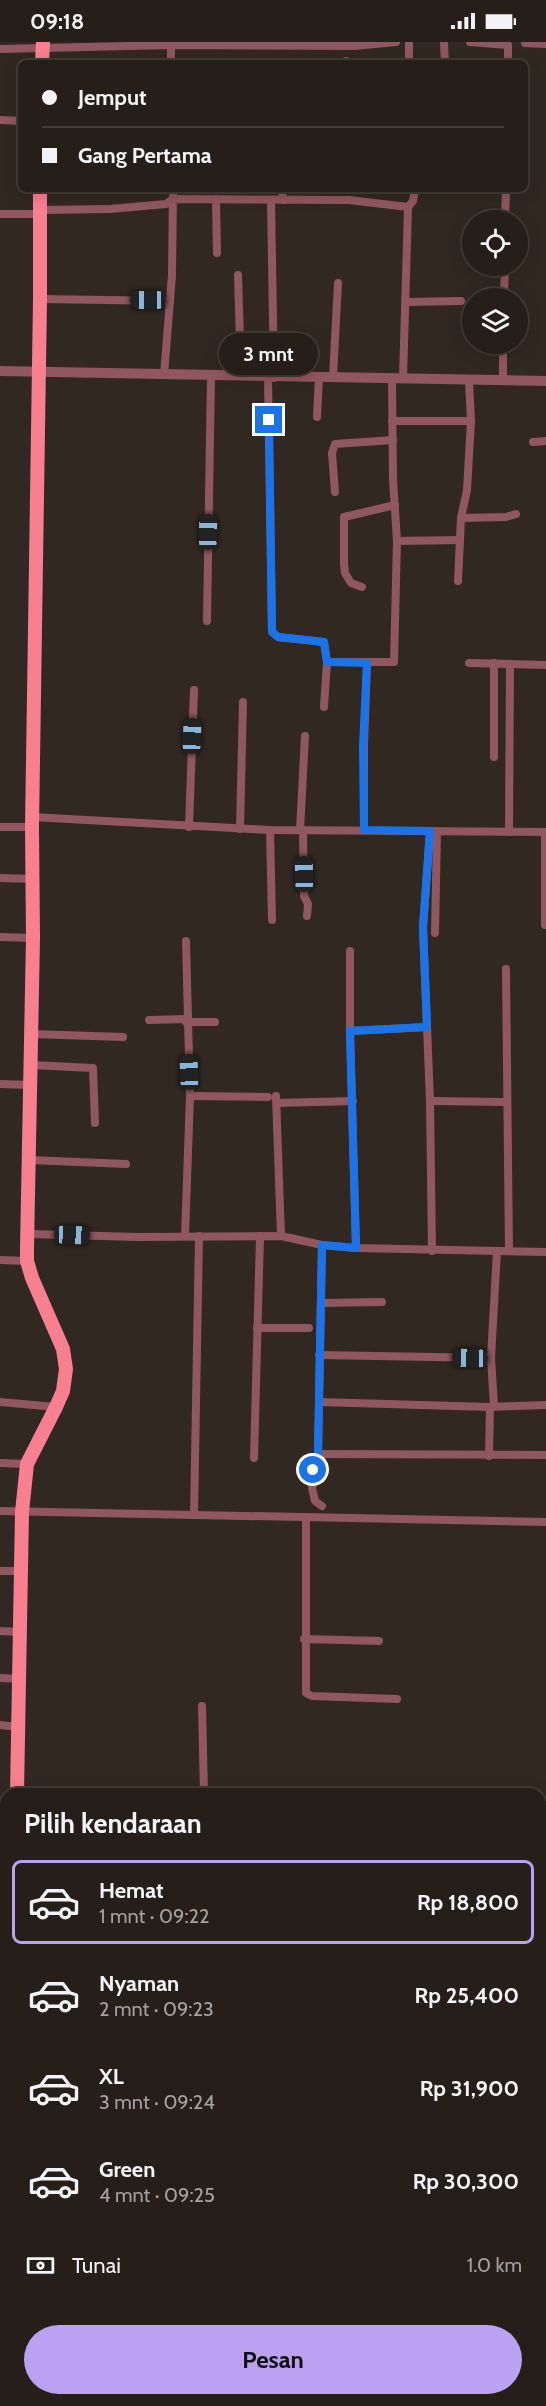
<!DOCTYPE html>
<html lang="id">
<head>
<meta charset="utf-8">
<style>
	body { margin:0; font-family:Cabin,sans-serif; background:#312b26; color:#f1f3f6; height:100vh; display:flex; flex-direction:column; font-size:22px; white-space:nowrap }
	* { box-sizing:border-box; margin:0 }
	p { font-size:20px; color:#a3a2a2 }
	.icon { flex:none; width:33px; height:33px; fill:none; stroke:currentColor; stroke-width:2; stroke-linecap:round; stroke-linejoin:round }
	.map { position:relative; flex:1; overflow:hidden }
	.drawer { position:absolute; left:0px; top:1746px; width:546px; height:618px; display:flex; flex-direction:column; background:#251e19; border-radius:18px 18px 0 0; box-shadow:0 3px 15px #0003,0 0 0 2px #423c38 }
	.drawer>* { flex:none }
	.guide { position:absolute; left:18px; top:18px; width:510px; height:132px; border-radius:9px; box-shadow:0 3px 15px #0003,0 0 0 2px #423c38; display:grid; align-content:center; height:132px; padding:0 24px; background:#251e19 }
	.buttons { position:absolute; left:462px; top:168px; display:grid; gap:12px }
	.buttons a { display:grid; place-items:center; width:66px; height:66px; border-radius:50%; background:#251e19; box-shadow:0 3px 15px #0003,0 0 0 2px #423c38; font-size:30px }
	.end { position:absolute; width:27px; height:27px; margin:-14px; border:8px solid #1a73e8; background:#fff; box-shadow:0 0 0 3px #fff }
	.from { border-radius:50% }
	.bubble { position:absolute; height:42px; border-radius:21px; background:#251e19; box-shadow:0 3px 15px #0003,0 0 0 2px #423c38; font-size:20px; font-weight:700; line-height:42px; text-align:center }
	.car { position:absolute; width:18px; height:36px; margin:-18px -9px; border-radius:8px; box-shadow:0 0 4px 2px #0007; background:linear-gradient(#222 24%,#8ab4d8 0 40%,#222 0 76%,#8ab4d8 0 86%,#222 0) }
	.guide b { display:flex; align-items:center; gap:21px; height:57px; font-size:22px }
	.guide b+b { border-top:2px solid #423c38 }
	.guide i { width:15px; height:15px; background:#f1f3f6 }
	ul { padding:0; list-style:none }
	li { display:flex; align-items:center; gap:18px; height:84px; margin:0 12px 9px; padding:0 12px; border:3px solid transparent; border-radius:9px }
	li div { flex:1 }
	li b { display:block; font-size:22px }
	li em { font-style:normal; font-weight:700 }
	li.on { border-color:#bca0f2 }
	li>.icon { width:54px; height:54px; stroke-width:1.5 }
	h2 { padding:0 24px; font-size:27px; line-height:72px }
	.pay { display:flex; align-items:center; gap:15px; height:66px; padding:0 24px; font-size:22px }
	.pay p { margin-inline-start:auto }
	.primary-button { display:flex; gap:12px; margin-top:auto; padding:12px 24px }
	.primary-button a { flex:1; height:69px; border-radius:36px; background:#bca0f2; color:#111; font-size:24px; font-weight:700; line-height:69px; text-align:center }
	.status { display:flex; justify-content:space-between; align-items:center; height:42px; padding:0 30px; background:#251e19; direction:ltr }
	.status svg { height:16px; fill:currentColor }
	.map>svg:first-child { display:block }
</style>
</head>
<body>
<div class="status"><b>09:18</b><svg viewBox="0 0 49 12"><path d="M0 12V9h3v3zM5 12V6h3v6zM10 12V3h3v9zM15 12V0h3v12zM26 1h20v11H26zM47 4h2v5h-2z"/></svg></div>
<div class="map">
<svg width="546" height="2364" viewBox="0 0 546 2364">
	<rect width="100%" height="100%" fill="#312821"/>
	<g fill="none" stroke-linecap="round" stroke-linejoin="round">
		<g stroke="#91575e" stroke-width="8">
			<path d="M171 0V21"/>
			<path d="M409 0V21"/>
			<path d="M444 0 445 21"/>
			<path d="M470 0 508 3V21"/>
			<path d="M525 1 546 2"/>
			<path d="M0 7 171 3 354 4 396 0"/>
			<path d="M346 19V21"/>
			<path d="M0 78 21 79"/>
			<path d="M282 147 283 158"/>
			<path d="M216 157 217 211"/>
			<path d="M271 159 274 336"/>
			<path d="M40 168 110 167 166 162 173 157 349 158 408 165"/>
			<path d="M0 172H40"/>
			<path d="M505 178 506 147"/>
			<path d="M238 233 241 334"/>
			<path d="M504 256 505 224"/>
			<path d="M40 257 170 259"/>
			<path d="M406 260 461 259"/>
			<path d="M164 333 172 233 173 147"/>
			<path d="M268 335 272 590 278 595 324 600 327 620 324 665"/>
			<path d="M333 335 338 241"/>
			<path d="M403 337 408 165 413 159 415 147"/>
			<path d="M503 339V302"/>
			<path d="M317 375 319 336"/>
			<path d="M392 379H471"/>
			<path d="M533 400 546 399"/>
			<path d="M335 450 332 411 335 402 393 398"/>
			<path d="M461 476 506 475 516 472"/>
			<path d="M397 499 460 498"/>
			<path d="M458 539 461 476 467 448 471 379 469 339"/>
			<path d="M362 545 351 541 345 531 344 522V475L395 463"/>
			<path d="M207 579 211 334"/>
			<path d="M327 620H394L397 499 393 437 392 338"/>
			<path d="M469 621 546 623"/>
			<path d="M494 621V715"/>
			<path d="M32 775 270 788 546 790"/>
			<path d="M0 785H32"/>
			<path d="M189 785 194 648"/>
			<path d="M240 787 243 660"/>
			<path d="M270 788 272 878"/>
			<path d="M300 788 305 694"/>
			<path d="M303 788 304 854 308 862 307 874"/>
			<path d="M364 788V704L367 621"/>
			<path d="M430 789 423 885 430 1059 432 1209"/>
			<path d="M509 790 510 622"/>
			<path d="M0 836 33 837"/>
			<path d="M545 883V790"/>
			<path d="M435 891 437 789"/>
			<path d="M0 895 33 896"/>
			<path d="M350 909V989L356 1206"/>
			<path d="M506 927 509 1209"/>
			<path d="M149 978 186 977"/>
			<path d="M186 980H215"/>
			<path d="M350 989 427 985"/>
			<path d="M31 992 123 995"/>
			<path d="M31 1023 93 1026 95 1081"/>
			<path d="M0 1042 30 1043"/>
			<path d="M190 1054 268 1055"/>
			<path d="M276 1054 281 1194"/>
			<path d="M430 1059 507 1060"/>
			<path d="M277 1061 353 1059"/>
			<path d="M29 1118 126 1122"/>
			<path d="M28 1192 138 1195 281 1194 322 1203 356 1206 546 1210"/>
			<path d="M185 1194 190 1054 186 899"/>
			<path d="M322 1203 318 1412 312 1446 315 1459 322 1464"/>
			<path d="M0 1218 27 1219"/>
			<path d="M321 1261 382 1260"/>
			<path d="M257 1286H309"/>
			<path d="M319 1313 491 1316"/>
			<path d="M0 1360 56 1365"/>
			<path d="M319 1360 490 1365 546 1363"/>
			<path d="M494 1364 491 1316 497 1209"/>
			<path d="M318 1412 546 1413"/>
			<path d="M489 1414 490 1365"/>
			<path d="M254 1416 260 1194"/>
			<path d="M0 1421 27 1422"/>
			<path d="M0 1469 546 1480"/>
			<path d="M194 1473 199 1194"/>
			<path d="M306 1475V1651L312 1654 397 1657"/>
			<path d="M0 1529H22"/>
			<path d="M0 1589 22 1590"/>
			<path d="M304 1597 379 1599"/>
			<path d="M0 1636 20 1637"/>
			<path d="M202 1664 204 1752"/>
			<path d="M0 1683 19 1685"/>
			<path d="M540 1864 546 1865"/>
			<path d="M0 1900H6"/>
			<path d="M0 2073 6 2074"/>
			<path d="M0 2171H6"/>
			<path d="M0 2268H6"/>
		</g>
		<path stroke="#91575e" stroke-width="10" d="M0 329 546 339"/>
		<g stroke="#f77f90" stroke-width="14">
			<path d="M42 21 43 0"/>
			<path d="M17 1752 22 1470 27 1422 56 1365 63 1349 66 1327 63 1307 32 1236 27 1219V1206L33 896 32 785 40 257V147"/>
			<path d="M7 2364V2358"/>
		</g>
	</g>
	<g fill="none" stroke-linecap="round" stroke-linejoin="round">
		<path stroke="#1a73e8" stroke-width="8" d="M269 378 272 590 278 595 324 600 327 620 367 621 363 704 364 788 430 789 423 885 427 985 350 989 356 1206 322 1203 318 1412 313 1428"/>
	</g>
</svg>
<div class="buttons">
<a><svg class="icon" aria-label="locate" viewBox="0 0 24 24"><circle cx="12" cy="12" r="6"/><path d="M12 2v4M12 18v4M2 12h4M18 12h4"/></svg></a>
<a><svg class="icon" aria-label="layers" viewBox="0 0 24 24"><path d="M12 4l9 5-9 5-9-5zM3 14l9 5 9-5"/></svg></a>
</div>
<i class="end from" style="left:313px;top:1428px"></i>
<i class="end" style="left:269px;top:378px"></i>
<div class="bubble" style="left:219px;top:291px;width:99px">3 mnt</div>
<i class="car" style="left:148px;top:258px;rotate:270deg"></i>
<i class="car" style="left:208px;top:490px;rotate:1deg"></i>
<i class="car" style="left:192px;top:694px;rotate:2deg"></i>
<i class="car" style="left:304px;top:832px;rotate:359deg"></i>
<i class="car" style="left:189px;top:1030px;rotate:358deg"></i>
<i class="car" style="left:72px;top:1193px;rotate:92deg"></i>
<i class="car" style="left:470px;top:1316px;rotate:271deg"></i>
<div class="guide">
<b><i class="from"></i>Jemput</b>
<b><i></i>Gang Pertama</b>
</div>
<section class="drawer">
<h2>Pilih kendaraan</h2>
<ul>
<li class="on"><svg class="icon" aria-label="car" viewBox="0 0 24 24"><path d="M5 17H2v-5l4-1 3-4h7l3 4 3 1v5h-3M9 17h6M6 11h13"/><circle cx="7" cy="17" r="2"/><circle cx="17" cy="17" r="2"/></svg><div><b>Hemat</b><p>1 mnt · 09:22</p></div><em>Rp 18,800</em></li>
<li><svg class="icon" aria-label="car" viewBox="0 0 24 24"><path d="M5 17H2v-5l4-1 3-4h7l3 4 3 1v5h-3M9 17h6M6 11h13"/><circle cx="7" cy="17" r="2"/><circle cx="17" cy="17" r="2"/></svg><div><b>Nyaman</b><p>2 mnt · 09:23</p></div><em>Rp 25,400</em></li>
<li><svg class="icon" aria-label="car" viewBox="0 0 24 24"><path d="M5 17H2v-5l4-1 3-4h7l3 4 3 1v5h-3M9 17h6M6 11h13"/><circle cx="7" cy="17" r="2"/><circle cx="17" cy="17" r="2"/></svg><div><b>XL</b><p>3 mnt · 09:24</p></div><em>Rp 31,900</em></li>
<li><svg class="icon" aria-label="car" viewBox="0 0 24 24"><path d="M5 17H2v-5l4-1 3-4h7l3 4 3 1v5h-3M9 17h6M6 11h13"/><circle cx="7" cy="17" r="2"/><circle cx="17" cy="17" r="2"/></svg><div><b>Green</b><p>4 mnt · 09:25</p></div><em>Rp 30,300</em></li>
</ul>
<div class="pay"><svg class="icon" aria-label="cash" viewBox="0 0 24 24"><path d="M3 7h18v10H3z"/><circle cx="12" cy="12" r="2"/></svg>Tunai<p>1.0 km</p></div>
<div class="primary-button"><a>Pesan</a></div>
</section>
</div>
</body>
</html>
